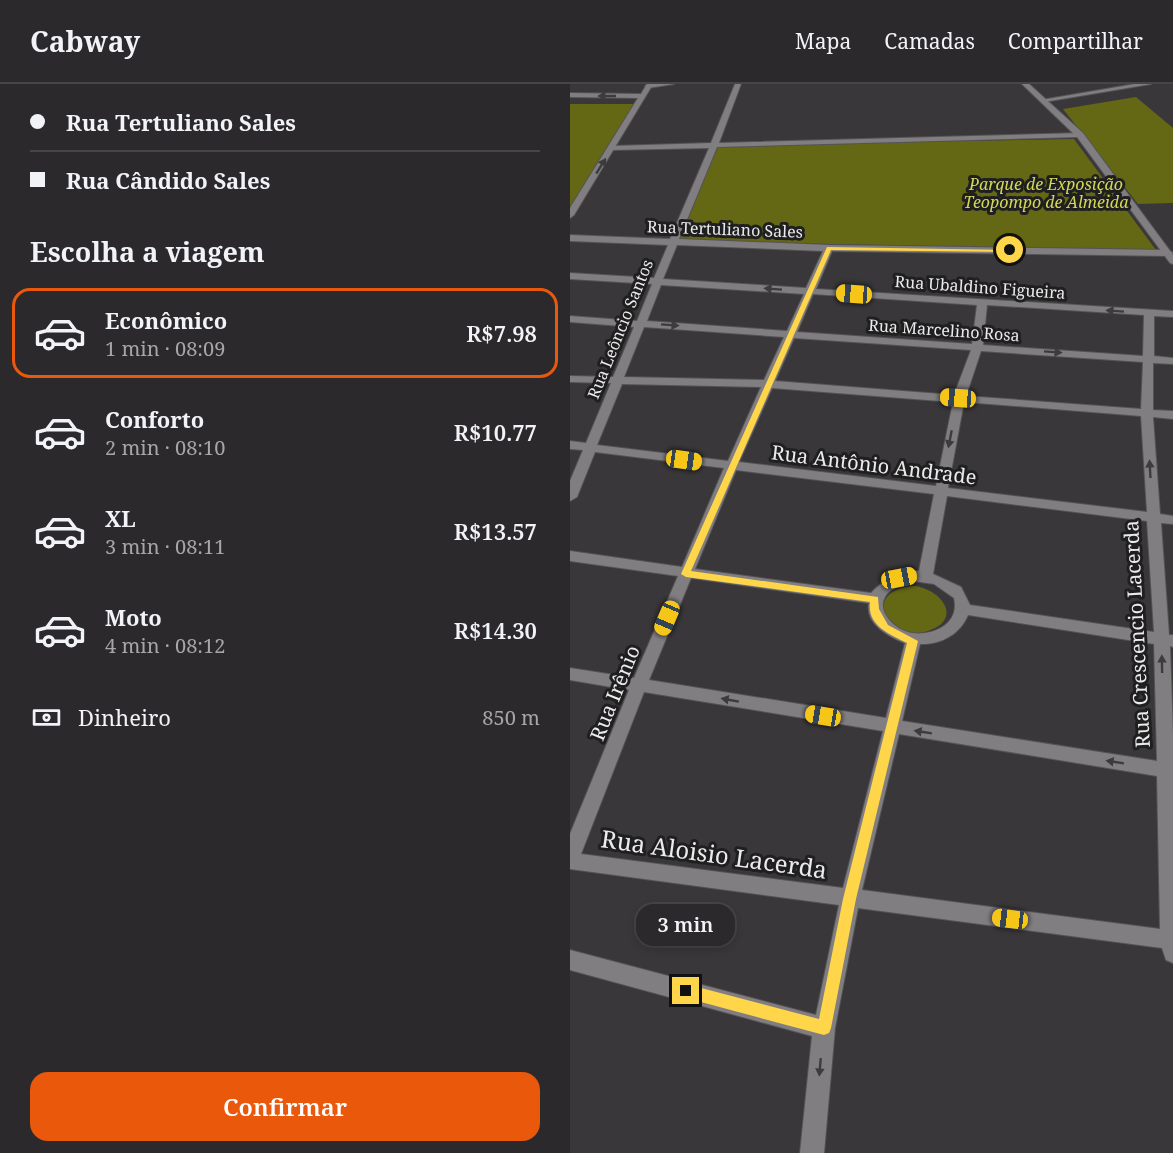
<!DOCTYPE html>
<html lang="pt">
<head>
<meta charset="utf-8">
<style>
	body { margin:0; font-family:"Noto Serif",serif; background:#333133; color:#f1f3f6; height:100vh; display:flex; flex-direction:column; font-size:22px; white-space:nowrap }
	* { box-sizing:border-box; margin:0 }
	p { font-size:20px; color:#a6a6a9 }
	.icon { flex:none; width:33px; height:33px; fill:none; stroke:currentColor; stroke-width:2; stroke-linecap:round; stroke-linejoin:round }
	.map { position:relative; flex:1; overflow:hidden }
	.side { display:flex; flex-direction:column; background:#2b292b; width:570px }
	.side>* { flex:none }
	.hud { display:grid; align-content:center; height:132px; padding:0 30px; background:#2b292b }
	.end { position:absolute; width:27px; height:27px; margin:-14px; border:8px solid #ffd54a; background:#111; box-shadow:0 0 0 3px #111 }
	.from { border-radius:50% }
	.bubble { position:absolute; height:42px; border-radius:18px; background:#2b292b; box-shadow:0 3px 9px #0003,0 0 0 2px #474547; font-size:20px; font-weight:600; line-height:42px; text-align:center }
	.car { position:absolute; width:18px; height:36px; margin:-18px -9px; border-radius:8px; box-shadow:0 0 4px 2px #0007; background:linear-gradient(#f5c518 24%,#345 0 40%,#f5c518 0 76%,#345 0 86%,#f5c518 0) }
	.hud b { display:flex; align-items:center; gap:21px; height:57px; font-size:22px }
	.hud b+b { border-top:2px solid #474547 }
	.hud i { width:15px; height:15px; background:#f1f3f6 }
	ul { padding:0; list-style:none }
	li { display:flex; align-items:center; gap:18px; height:90px; margin:0 12px 9px; padding:0 18px; border:3px solid transparent; border-radius:18px }
	li div { flex:1 }
	li b { display:block; font-size:22px }
	li em { font-style:normal; font-weight:600 }
	li.on { border-color:#ea580c }
	li>.icon { width:54px; height:54px; stroke-width:1.5 }
	h2 { padding:0 30px; font-size:27px; line-height:72px }
	.pay { display:flex; align-items:center; gap:15px; height:66px; padding:0 30px; font-size:22px }
	.pay p { margin-inline-start:auto }
	.primary-button { display:flex; gap:12px; margin-top:auto; padding:12px 30px }
	.primary-button a { flex:1; height:69px; border-radius:18px; background:#ea580c; color:#fff; font-size:24px; font-weight:600; line-height:69px; text-align:center }
	header { display:flex; align-items:center; gap:36px; box-sizing:border-box; height:84px; padding:0 30px; background:#2b292b; border-bottom:2px solid #474547 }
	header strong { font-size:28px }
	nav { display:flex; gap:33px; margin-inline-start:auto; font-size:21px }
	main { display:flex; flex:1; min-height:0 }
	.map>svg:first-child { display:block }
</style>
</head>
<body>
<header>
<strong>Cabway</strong>
<nav><a>Mapa</a><a>Camadas</a><a>Compartilhar</a></nav>
</header>
<main>
<section class="side">
<div class="hud">
<b><i class="from"></i>Rua Tertuliano Sales</b>
<b><i></i>Rua Cândido Sales</b>
</div>
<h2>Escolha a viagem</h2>
<ul>
<li class="on"><svg class="icon" aria-label="car" viewBox="0 0 24 24"><path d="M5 17H2v-5l4-1 3-4h7l3 4 3 1v5h-3M9 17h6M6 11h13"/><circle cx="7" cy="17" r="2"/><circle cx="17" cy="17" r="2"/></svg><div><b>Econômico</b><p>1 min · 08:09</p></div><em>R$7.98</em></li>
<li><svg class="icon" aria-label="car" viewBox="0 0 24 24"><path d="M5 17H2v-5l4-1 3-4h7l3 4 3 1v5h-3M9 17h6M6 11h13"/><circle cx="7" cy="17" r="2"/><circle cx="17" cy="17" r="2"/></svg><div><b>Conforto</b><p>2 min · 08:10</p></div><em>R$10.77</em></li>
<li><svg class="icon" aria-label="car" viewBox="0 0 24 24"><path d="M5 17H2v-5l4-1 3-4h7l3 4 3 1v5h-3M9 17h6M6 11h13"/><circle cx="7" cy="17" r="2"/><circle cx="17" cy="17" r="2"/></svg><div><b>XL</b><p>3 min · 08:11</p></div><em>R$13.57</em></li>
<li><svg class="icon" aria-label="car" viewBox="0 0 24 24"><path d="M5 17H2v-5l4-1 3-4h7l3 4 3 1v5h-3M9 17h6M6 11h13"/><circle cx="7" cy="17" r="2"/><circle cx="17" cy="17" r="2"/></svg><div><b>Moto</b><p>4 min · 08:12</p></div><em>R$14.30</em></li>
</ul>
<div class="pay"><svg class="icon" aria-label="cash" viewBox="0 0 24 24"><path d="M3 7h18v10H3z"/><circle cx="12" cy="12" r="2"/></svg>Dinheiro<p>850 m</p></div>
<div class="primary-button"><a>Confirmar</a></div>
</section>
<div class="map">
<svg width="603" height="1069" viewBox="0 0 603 1069">
	<rect width="100%" height="100%" fill="#393739"/>
	<g fill="#646714">
		<path d="M566 13 603 44V119L568 120 493 25Z"/>
		<path d="M0 20H66L0 125Z"/>
		<path d="M504 55 586 166 104 157 142 61Z"/>
		<path d="M344 502C371 505 394 535 358 547 318 560 288 507 344 502Z"/>
	</g>
	<g fill="none" stroke-linecap="round" stroke-linejoin="round">
		<defs>
			<g id="minor">
				<path d="M104 0 78 4 75 2 78 0Z"/>
				<path d="M165 0H171L149 59 510 49 514 51 510 53 147 63 109 155 259 161 598 166 603 169 598 172 262 167 246 205 603 227V233L584 232V272L603 274V280L583 279V326L603 327V335L583 333 590 430 603 432V440L591 439 599 551H603V563L600 562 603 652V879L596 876 592 864 288 824 265 944 254 1069H230L242 952 0 886V866L246 931 269 821 0 785V750L59 606 0 596V584L64 594 108 492 0 477V467L112 483 154 384 25 368 7 413 0 417V397L13 366 0 365V357L16 359 41 299 0 298V292L43 293 64 243 0 238V232L67 237 82 200 0 195V189L84 194 98 161 0 157V151L100 155 139 64 42 66 38 64 42 62 141 59ZM107 161 253 167 236 204 93 195ZM91 201 234 210 217 247 77 237ZM243 210 407 221 402 260 227 248ZM417 221 574 231 573 272 413 261ZM74 243 214 253 194 296 54 293ZM224 254 401 266 384 311 205 297ZM411 267 573 278 571 325 396 312ZM52 300 191 303 158 377 27 361ZM202 304 383 318 366 402 169 378ZM394 318 571 332 577 428 378 404ZM166 386 364 410 349 487C331 486 313 496 301 509L125 485ZM377 412 577 437 584 548 400 521 391 503 363 490ZM121 494 299 519C295 540 319 553 335 559L316 634 79 596ZM343 497 364 500 384 514C390 540 364 552 342 549 327 547 306 529 315 513 320 503 333 500 343 497ZM398 531 584 560 587 677 332 637 350 560C371 561 390 550 398 531ZM74 608 313 647 273 804 11 770ZM329 650 587 692 590 845 292 806Z"/>
				<path d="M565 0H581L474 18 471 16Z"/>
			</g>
			<g id="tertiary">
				<path d="M77 0H83L4 131 0 134V124L68 14 0 13V9L71 10Z"/>
				<path d="M452 0H459L513 49 603 171V180L600 179 507 53Z"/>
			</g>
		</defs>
		<use href="#minor" stroke="#555355" stroke-width="2"/>
		<use href="#tertiary" stroke="#555355" stroke-width="2"/>
		<use href="#minor" fill="#807e81" fill-rule="evenodd"/>
		<use href="#tertiary" fill="#807e81" fill-rule="evenodd"/>
	</g>
	<defs><path id="oneway-solid" d="M-6-.8H1V-3.2L6.5 0L1 3.2V.8H-6Z" transform="scale(1.5)"/></defs>
	<g fill="#3d3c3d">
		<use href="#oneway-solid" transform="translate(37 12) rotate(-180)"/>
		<use href="#oneway-solid" transform="translate(31 82) rotate(-58)"/>
		<use href="#oneway-solid" transform="translate(203 205) rotate(-176)"/>
		<use href="#oneway-solid" transform="translate(545 227) rotate(-176)"/>
		<use href="#oneway-solid" transform="translate(100 241) rotate(4)"/>
		<use href="#oneway-solid" transform="translate(483 268) rotate(4)"/>
		<use href="#oneway-solid" transform="translate(380 355) rotate(101)"/>
		<use href="#oneway-solid" transform="translate(580 385) rotate(-93)"/>
		<use href="#oneway-solid" transform="translate(592 580) rotate(-91)"/>
		<use href="#oneway-solid" transform="translate(160 616) rotate(-170)"/>
		<use href="#oneway-solid" transform="translate(353 648) rotate(-171)"/>
		<use href="#oneway-solid" transform="translate(545 678) rotate(-171)"/>
		<use href="#oneway-solid" transform="translate(250 983) rotate(95)"/>
	</g>
	<path fill="#ffd54a" d="M257 163 443 166 440 168 261 166 121 487 308 513 309 525 318 541 348 557 286 815 261 944 259 949 254 951 116 914 111 912 109 907 111 902 116 900 249 935 273 815 337 559C320 550 297 542 300 518L116 493 111 490Z"/>
	<g text-anchor="middle" stroke-width="6" stroke-linejoin="round" paint-order="stroke">
		<g font-size="16" font-style="italic" fill="#d3d85a" stroke="#201f20">
			<text x="476" y="106">Parque de Exposição<tspan x="476" dy="18">Teopompo de Almeida</tspan></text>
		</g>
		<g font-size="16" fill="#ebeaec" stroke="#201f20">
			<text transform="translate(155 145) rotate(2)" y="6">Rua Tertuliano Sales</text>
			<text transform="translate(410 203) rotate(4)" y="6">Rua Ubaldino Figueira</text>
			<text transform="translate(50 245) rotate(-68)" y="6">Rua Leôncio Santos</text>
			<text transform="translate(374 246) rotate(4)" y="6">Rua Marcelino Rosa</text>
		</g>
		<g font-size="20" fill="#ebeaec" stroke="#201f20">
			<text transform="translate(304 381) rotate(7)" y="7">Rua Antônio Andrade</text>
			<text transform="translate(567 550) rotate(-93)" y="7">Rua Crescencio Lacerda</text>
			<text transform="translate(45 609) rotate(-68)" y="7">Rua Irênio</text>
		</g>
		<g font-size="24" fill="#ebeaec" stroke="#201f20">
			<text transform="translate(144 771) rotate(8)" y="8">Rua Aloisio Lacerda</text>
		</g>
	</g>
</svg>
<i class="end from" style="left:440px;top:166px"></i>
<i class="end" style="left:116px;top:907px"></i>
<div class="bubble" style="left:66px;top:820px;width:99px">3 min</div>
<i class="car" style="left:284px;top:210px;rotate:274deg"></i>
<i class="car" style="left:388px;top:314px;rotate:274deg"></i>
<i class="car" style="left:114px;top:376px;rotate:98deg"></i>
<i class="car" style="left:329px;top:494px;rotate:79deg"></i>
<i class="car" style="left:97px;top:534px;rotate:203deg"></i>
<i class="car" style="left:253px;top:632px;rotate:280deg"></i>
<i class="car" style="left:440px;top:835px;rotate:277deg"></i>
</div>
</main>
</body>
</html>
